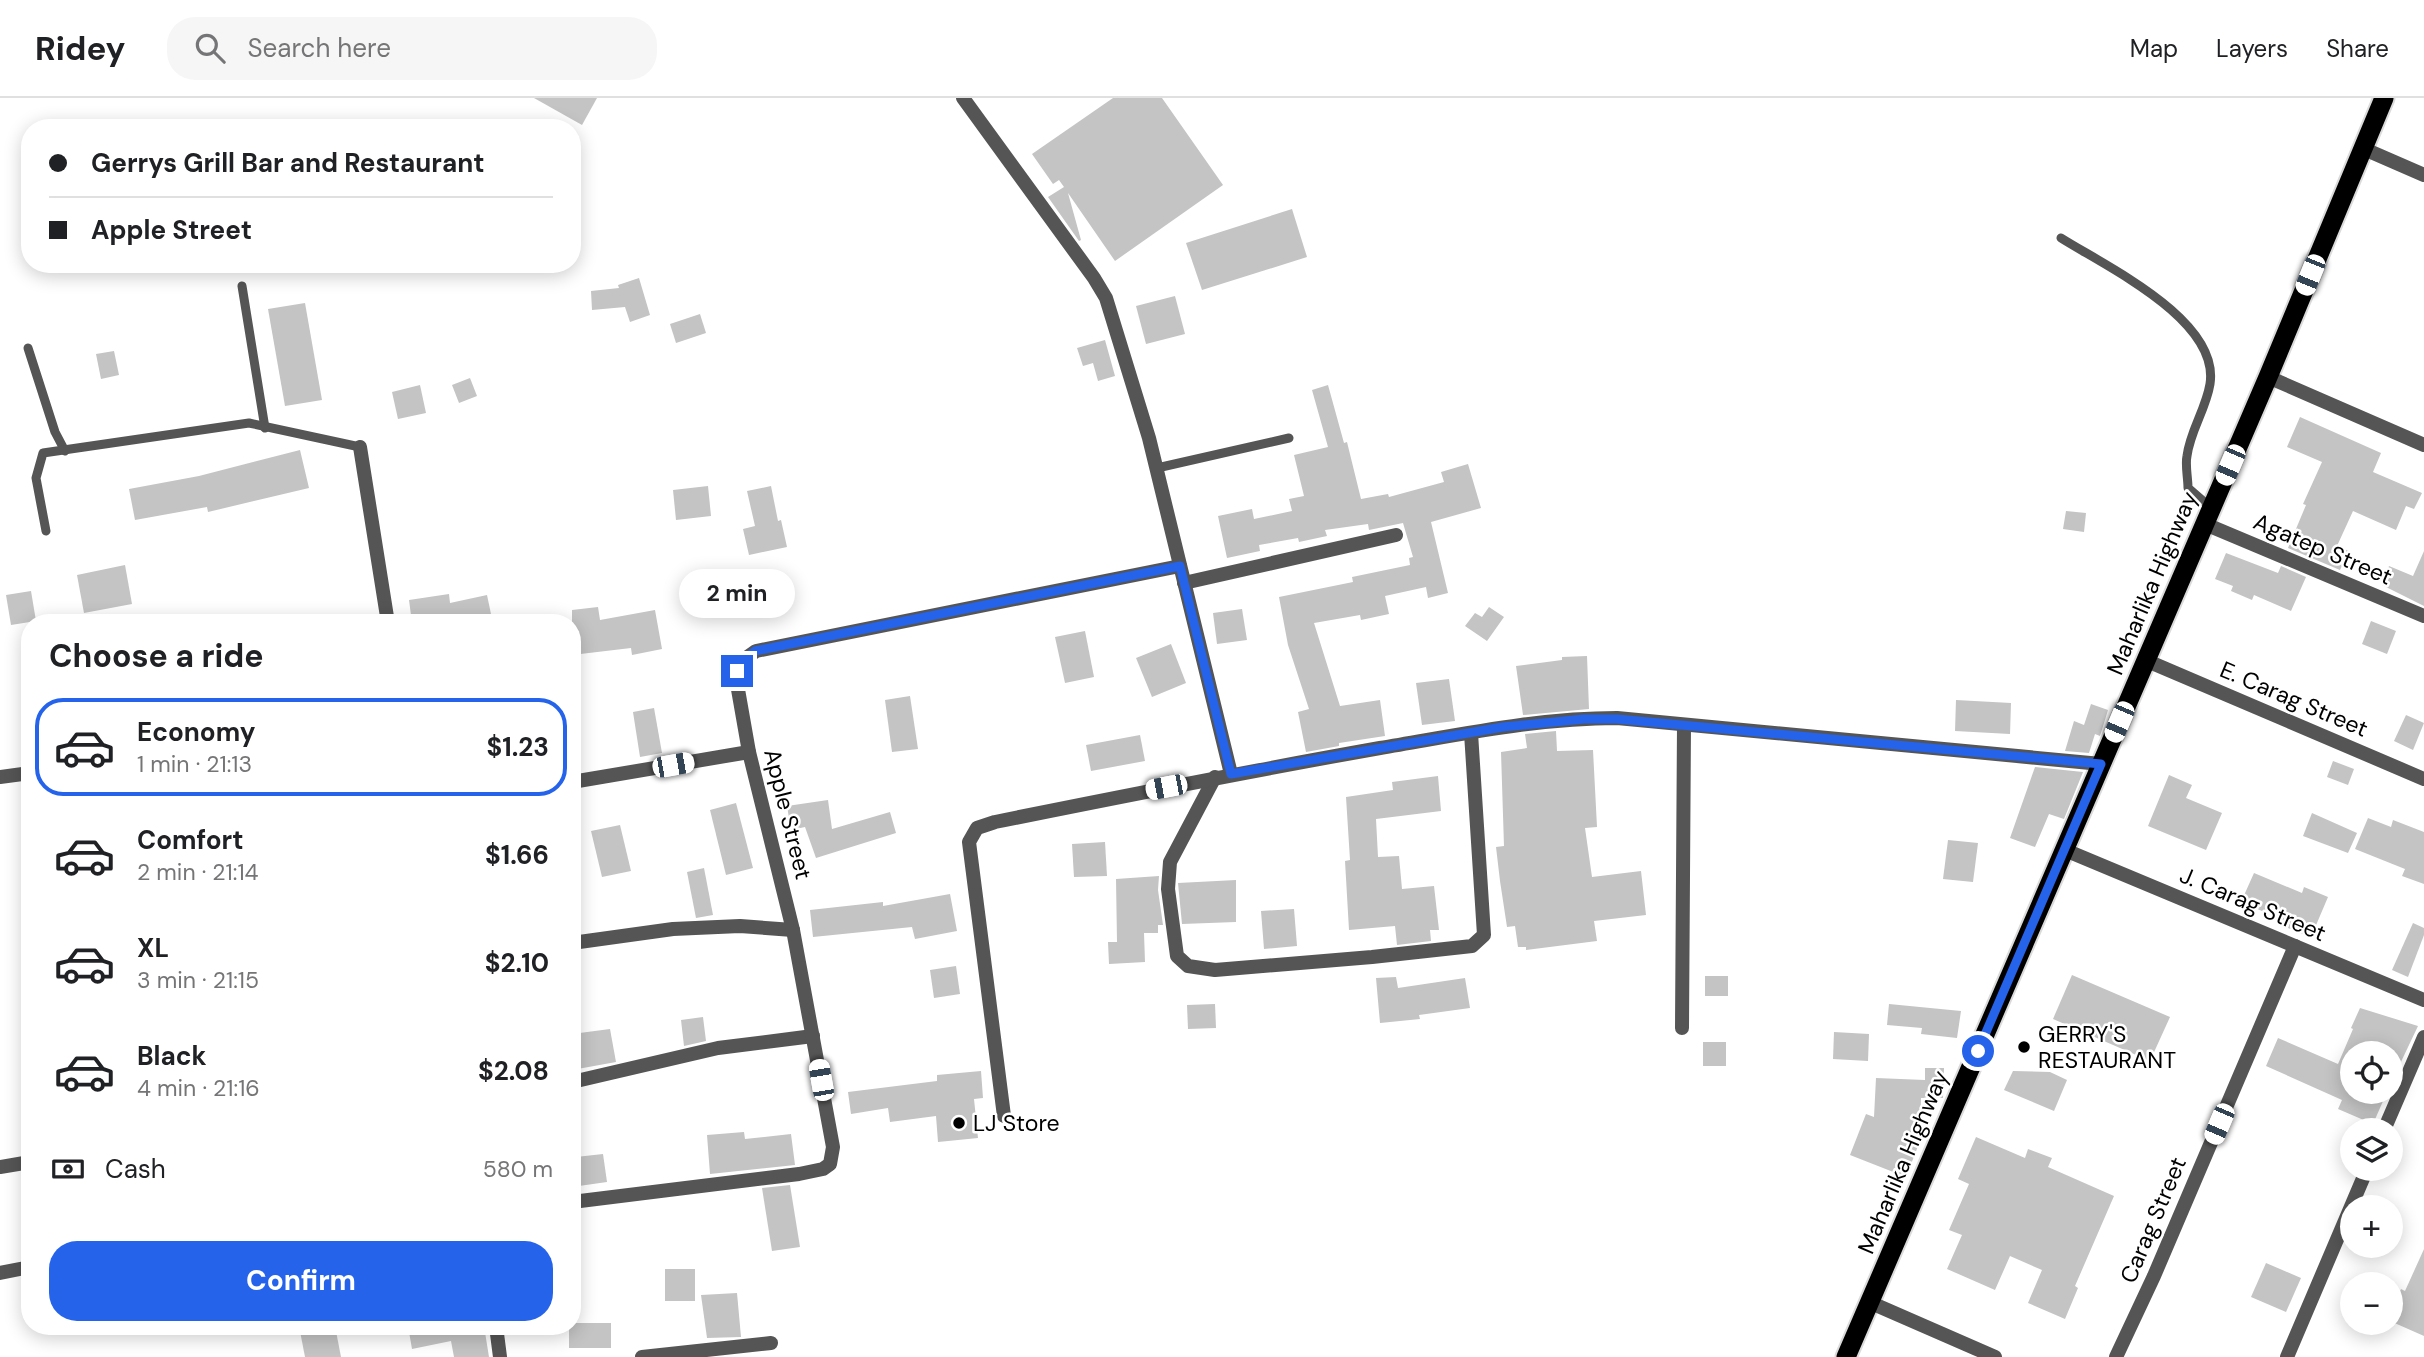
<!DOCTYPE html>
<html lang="en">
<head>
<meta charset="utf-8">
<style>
	body { margin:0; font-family:"DM Sans",sans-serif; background:#f6f6f6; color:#202124; height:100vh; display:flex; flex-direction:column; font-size:26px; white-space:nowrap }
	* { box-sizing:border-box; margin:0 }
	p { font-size:23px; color:#757577 }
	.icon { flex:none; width:38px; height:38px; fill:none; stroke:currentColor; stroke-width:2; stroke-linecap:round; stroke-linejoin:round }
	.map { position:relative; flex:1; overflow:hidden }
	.sheet { position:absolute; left:21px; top:516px; width:560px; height:721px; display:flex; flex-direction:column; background:#fff; border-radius:28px; box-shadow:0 4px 18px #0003 }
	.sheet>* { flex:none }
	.banner { position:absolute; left:21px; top:21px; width:560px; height:154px; border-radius:28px; box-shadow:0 4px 18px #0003; display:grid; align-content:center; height:154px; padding:0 28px; background:#fff }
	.buttons { position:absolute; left:2340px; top:943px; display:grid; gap:14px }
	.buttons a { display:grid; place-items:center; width:63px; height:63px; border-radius:50%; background:#fff; box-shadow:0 4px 18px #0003; font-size:35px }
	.end { position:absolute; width:32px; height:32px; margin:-16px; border:9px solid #2563eb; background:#fff; box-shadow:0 0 0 4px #fff }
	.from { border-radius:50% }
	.bubble { position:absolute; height:49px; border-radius:24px; background:#fff; box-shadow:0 4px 18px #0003; font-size:23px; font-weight:700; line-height:49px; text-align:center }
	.car { position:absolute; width:21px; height:42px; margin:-21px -10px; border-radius:9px; box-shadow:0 0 5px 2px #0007; background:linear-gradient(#fff 24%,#345 0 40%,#fff 0 76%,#345 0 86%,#fff 0) }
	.banner b { display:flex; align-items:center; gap:24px; height:66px; font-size:26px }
	.banner b+b { border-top:2px solid #e0e0e0 }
	.banner i { width:18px; height:18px; background:#202124 }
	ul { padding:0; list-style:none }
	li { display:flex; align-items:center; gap:21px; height:98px; margin:0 14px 10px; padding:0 14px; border:4px solid transparent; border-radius:28px }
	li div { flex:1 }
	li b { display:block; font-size:26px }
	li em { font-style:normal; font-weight:700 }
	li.selected { border-color:#2563eb }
	li>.icon { width:63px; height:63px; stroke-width:1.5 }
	h2 { padding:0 28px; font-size:32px; line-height:84px }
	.pay { display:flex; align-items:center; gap:18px; height:77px; padding:0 28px; font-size:26px }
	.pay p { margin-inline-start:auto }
	.primary-button { display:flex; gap:14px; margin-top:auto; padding:14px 28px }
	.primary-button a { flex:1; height:80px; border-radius:28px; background:#2563eb; color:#fff; font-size:28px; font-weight:700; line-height:80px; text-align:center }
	header { display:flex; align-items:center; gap:42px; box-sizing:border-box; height:98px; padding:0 35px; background:#fff; border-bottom:2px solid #e0e0e0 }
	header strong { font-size:33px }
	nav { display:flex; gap:38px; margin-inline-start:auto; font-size:24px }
	.search { width:490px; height:63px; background:#f6f6f6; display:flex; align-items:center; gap:18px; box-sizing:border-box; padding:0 24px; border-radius:28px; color:#757577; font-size:26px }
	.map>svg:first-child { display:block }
</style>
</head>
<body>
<header>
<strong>Ridey</strong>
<div class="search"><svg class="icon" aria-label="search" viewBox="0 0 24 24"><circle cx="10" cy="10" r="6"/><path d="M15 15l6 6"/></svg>Search here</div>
<nav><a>Map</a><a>Layers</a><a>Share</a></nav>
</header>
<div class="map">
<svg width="2424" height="1259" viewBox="0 0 2424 1259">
	<rect width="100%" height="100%" fill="#fff"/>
	<g fill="#c4c4c4">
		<path d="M534 0H597L582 27Z"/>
		<path d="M1113 0H1162L1223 87 1115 163 1068 95 1081 142 1079 143 1048 99 1064 89 1059 82 1053 86 1032 56Z"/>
		<path d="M1292 111 1307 159 1202 192 1186 145Z"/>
		<path d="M639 180 650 217 630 224 625 209 592 212 591 193 619 190 618 187Z"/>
		<path d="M1175 198 1185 236 1146 246 1136 208Z"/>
		<path d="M305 205 322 302 285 308 268 211Z"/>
		<path d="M700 216 706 235 676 245 670 226Z"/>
		<path d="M1105 242 1115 278 1098 283 1093 265 1083 268 1077 250Z"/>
		<path d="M114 253 119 277 101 281 96 256Z"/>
		<path d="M470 280 477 298 459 305 452 287Z"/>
		<path d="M420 287 426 315 398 321 392 294Z"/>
		<path d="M1328 287 1344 345 1347 344 1361 401 1388 396 1389 399 1444 384 1441 374 1468 366 1481 410 1431 424 1448 495 1428 500 1426 489 1385 498 1389 516 1361 522 1360 517 1314 525 1340 608 1380 602 1385 638 1339 645V648L1306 654 1298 614 1309 611 1288 547 1279 499 1353 484 1352 479 1410 467 1409 460 1413 459 1403 425 1369 432 1368 426 1325 432 1327 438 1299 444 1298 440 1259 447 1260 453 1227 460 1218 418 1252 411 1254 421 1292 413 1289 401 1304 398 1294 357 1328 349 1312 292Z"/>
		<path d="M2300 319 2381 355 2373 374 2422 395 2414 411 2406 408 2396 432 2353 413 2337 448 2349 453 2340 472 2288 450 2306 407 2303 406 2322 364 2287 349Z"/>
		<path d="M300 352 309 390 208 414 207 409 135 422 129 391 199 378Z"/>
		<path d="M708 388 711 418 676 422 673 392Z"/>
		<path d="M771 388 778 423 781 422 787 449 749 457 743 431 755 428 747 393Z"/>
		<path d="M2066 413 2086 415 2084 434 2063 431Z"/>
		<path d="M2424 453V508L2382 487 2389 468 2413 478Z"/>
		<path d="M2226 455 2278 475 2281 468 2306 479 2291 513 2254 497 2252 502 2231 493 2233 488 2215 481Z"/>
		<path d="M125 467 132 506 84 515 77 477Z"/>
		<path d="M31 493 36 523 11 527 6 497Z"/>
		<path d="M449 496 450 505 487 497 491 516 452 523 453 525H412L409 502Z"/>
		<path d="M598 509 600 522 655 512 662 551 632 557 631 550 572 557V512Z"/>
		<path d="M1489 509 1504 519 1487 543 1465 528 1475 515 1482 519Z"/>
		<path d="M1242 511 1247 542 1217 546 1213 515Z"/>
		<path d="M2371 523 2396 533 2387 556 2362 546Z"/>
		<path d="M1085 533 1094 579 1065 585 1055 539Z"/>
		<path d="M1171 546 1186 585 1152 599 1136 560Z"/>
		<path d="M1587 558 1589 611 1523 617 1516 568 1562 562V559Z"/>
		<path d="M1449 581 1455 623 1422 627 1416 585Z"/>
		<path d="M910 598 918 651 892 654 885 602Z"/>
		<path d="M1956 602 2011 605 2010 636 1955 633Z"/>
		<path d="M2091 606 2108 612 2100 638 2095 636 2089 655 2065 653 2074 623 2084 627Z"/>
		<path d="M654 610 662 655 640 659 633 614Z"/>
		<path d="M2406 617 2424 625 2413 652 2394 643Z"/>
		<path d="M1556 633 1557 653 1593 652 1597 729 1585 730 1592 779 1641 773 1646 817 1594 823 1597 843 1526 852V849H1518L1515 828 1507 829 1500 783 1496 749 1504 748 1501 654 1527 650 1525 636Z"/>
		<path d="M1140 637 1145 663 1091 673 1086 647Z"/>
		<path d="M2333 663 2354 671 2348 687 2327 679Z"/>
		<path d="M2035 669 2083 674 2064 721 2049 716 2035 749 2010 740Z"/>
		<path d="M2169 677 2192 687 2186 700 2222 715 2206 752 2148 728Z"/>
		<path d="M1438 678 1441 713 1376 721 1378 759 1399 758 1402 791 1434 788 1439 832H1430L1431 843 1397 847 1395 828 1349 832 1345 763 1350 762 1346 699 1393 692 1392 684Z"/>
		<path d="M828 702 832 731 890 714 896 735 816 760 805 729 791 732 787 708Z"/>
		<path d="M736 705 753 770 726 777 710 712Z"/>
		<path d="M2312 715 2357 735 2348 755 2303 738Z"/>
		<path d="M2368 720 2391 729 2393 722 2424 734V786L2402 778 2405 771 2355 751Z"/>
		<path d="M620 727 631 773 602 779 591 733Z"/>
		<path d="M1948 742 1978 745 1973 784 1943 781Z"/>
		<path d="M1105 744 1107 778 1074 779 1072 746Z"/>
		<path d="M704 770 713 817 696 820 687 774Z"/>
		<path d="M2254 775 2302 795 2304 789 2328 799 2311 839 2288 830 2290 825 2241 804Z"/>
		<path d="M1159 778 1158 792 1163 827H1158V835H1144L1145 864 1109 866 1108 844H1117L1116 781Z"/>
		<path d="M1236 782V824L1182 826 1178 785Z"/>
		<path d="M950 796 957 833 915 841 912 829 813 839 810 812 883 804V808Z"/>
		<path d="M1294 811 1297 848 1264 851 1261 813Z"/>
		<path d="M2413 825 2424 830V837L2408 879 2392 872Z"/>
		<path d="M956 868 960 896 934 900 930 872Z"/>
		<path d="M2072 877 2170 919 2150 963 2053 921Z"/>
		<rect x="1705" y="878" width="23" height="20"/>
		<path d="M1396 879 1398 890 1465 880 1470 910 1419 917 1420 921 1380 925 1376 880Z"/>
		<path d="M1215 906 1216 930 1188 931 1187 907Z"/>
		<path d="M1889 906 1961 913 1957 940 1921 936 1922 930 1887 927Z"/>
		<path d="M2360 910 2418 928 2390 987V956H2352V994H2387L2373 1026 2338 1011 2342 1002 2266 968 2278 940 2338 966 2353 931 2351 930Z"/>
		<path d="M703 919 706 943 684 948 681 922Z"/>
		<path d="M610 931 616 964 572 972V936Z"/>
		<path d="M1834 934 1869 936 1868 963 1833 961Z"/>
		<rect x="1703" y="944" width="23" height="24"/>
		<path d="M1925 970H1944L1943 1000H1921L1920 1043 1906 1079 1850 1057 1866 1016 1874 1019 1876 980 1925 982Z"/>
		<path d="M981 973 983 1000 974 1001 978 1040 938 1044 936 1018 890 1024 888 1010 851 1016 848 994 937 983V977Z"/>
		<path d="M2013 973 2050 974 2067 982 2054 1013 2004 992Z"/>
		<path d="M744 1034 745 1041 791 1036 795 1067 710 1076 707 1037Z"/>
		<path d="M1976 1039 2025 1060 2028 1051 2052 1060 2048 1069 2114 1098 2075 1188 2078 1190 2065 1221 2028 1205 2042 1172 2010 1158 1995 1192 1947 1171 1962 1137 1949 1132 1969 1086 1958 1081Z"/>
		<path d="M603 1056 607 1084 579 1088 576 1059Z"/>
		<path d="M790 1087 800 1149 772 1153 762 1090Z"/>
		<path d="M2424 1151V1238L2390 1223V1215L2401 1191 2405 1193Z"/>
		<path d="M2266 1165 2301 1180 2286 1214 2251 1199Z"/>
		<rect x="665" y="1171" width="30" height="32"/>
		<path d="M737 1195 741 1239 707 1240 701 1197Z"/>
		<path d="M572 1225H611V1250H569V1228H572Z"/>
		<path d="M299 1228H335L341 1259H305Z"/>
		<path d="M408 1228H484L489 1259H454L451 1243 412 1251Z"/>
	</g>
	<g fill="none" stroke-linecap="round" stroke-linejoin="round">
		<defs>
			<path id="trunk" d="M1846 1259 2268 279 2384 0"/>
		</defs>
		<use href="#trunk" stroke="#dbdbdb" stroke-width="23"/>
		<g stroke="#555" stroke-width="9">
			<path d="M2061 140C2107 169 2220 222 2210 286 2206 311 2190 333 2187 358 2185 367 2188 380 2188 390L2211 410"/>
			<path d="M242 188 265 330"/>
			<path d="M28 250 55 334 65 353"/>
			<path d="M1157 370 1289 340"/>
			<path d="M46 433 36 380 43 355 249 325 360 349"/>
		</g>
		<g stroke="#555" stroke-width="14">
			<path d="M963 0 1094 180 1106 200 1149 340 1231 676"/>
			<path d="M2362 50 2424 77"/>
			<path d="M2268 279 2424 347"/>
			<path d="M360 349 388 525"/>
			<path d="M2205 426 2424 518"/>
			<path d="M1184 485 1396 437"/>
			<path d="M2145 562 2424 681"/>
			<path d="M0 679 30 675"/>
			<path d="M1215 679 1170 764 1168 791 1177 858 1188 868 1215 872 1372 859 1472 848 1484 837 1471 635"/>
			<path d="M572 684 749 654"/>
			<path d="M2065 752 2424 902"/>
			<path d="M572 845 673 831 740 828 793 832"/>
			<path d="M1682 930 1684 627"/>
			<path d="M572 984 718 950 813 938"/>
			<path d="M1004 1018 969 744 977 730 995 724C1123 698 1251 673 1380 650 1459 637 1537 620 1617 620L2101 666"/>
			<path d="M2384 1032 2424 939"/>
			<path d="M0 1069 30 1064"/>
			<path d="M572 1104 799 1076 823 1071 830 1066 833 1049 793 832 749 654 736 580 739 565 756 553 1180 468"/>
			<path d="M0 1175 30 1169"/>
			<path d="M1869 1204 1995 1259"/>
			<path d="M496 1228 500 1259"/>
			<path d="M642 1259 771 1245"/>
			<path d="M2116 1259 2154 1178 2295 848"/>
			<path d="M2287 1259 2367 1071"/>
		</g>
		<use href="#trunk" stroke="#000" stroke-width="19"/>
	</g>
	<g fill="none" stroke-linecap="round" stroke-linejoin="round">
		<path stroke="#2563eb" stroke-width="9" d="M737 573 739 565 755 553 1180 468 1231 676 1503 629 1584 621H1617L2101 666 1978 953"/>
	</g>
	<g fill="#000" stroke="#fff" stroke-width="2.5">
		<circle cx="2024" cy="949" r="7"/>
		<circle cx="959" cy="1025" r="7"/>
	</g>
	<g text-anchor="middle" stroke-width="5" stroke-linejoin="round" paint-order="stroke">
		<g font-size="23" fill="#000" stroke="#fff">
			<text transform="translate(2323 451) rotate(23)" y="8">Agatep Street</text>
			<text transform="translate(2152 485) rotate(-67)" y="8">Maharlika Highway</text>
			<text transform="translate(2294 601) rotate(23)" y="8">E. Carag Street</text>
			<text transform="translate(788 716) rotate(76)" y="8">Apple Street</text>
			<text transform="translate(2253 806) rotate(23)" y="8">J. Carag Street</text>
			<text transform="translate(1903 1064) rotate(-67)" y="8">Maharlika Highway</text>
			<text transform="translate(2153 1122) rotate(-67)" y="8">Carag Street</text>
		</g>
		<g font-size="23" fill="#000" stroke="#fff" text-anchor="start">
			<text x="2038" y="944">GERRY'S<tspan x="2038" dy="26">RESTAURANT</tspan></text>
			<text x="973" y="1033">LJ Store</text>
		</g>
	</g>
</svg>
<div class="buttons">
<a><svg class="icon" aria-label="locate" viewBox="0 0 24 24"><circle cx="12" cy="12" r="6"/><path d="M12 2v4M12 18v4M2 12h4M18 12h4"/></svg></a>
<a><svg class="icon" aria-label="layers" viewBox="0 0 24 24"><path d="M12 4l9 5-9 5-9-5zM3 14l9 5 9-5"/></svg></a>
<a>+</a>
<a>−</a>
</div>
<i class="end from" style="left:1978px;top:953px"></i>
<i class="end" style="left:737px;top:573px"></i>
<div class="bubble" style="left:679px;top:471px;width:116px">2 min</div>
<i class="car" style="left:2310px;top:177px;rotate:202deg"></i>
<i class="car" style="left:2230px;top:367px;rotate:203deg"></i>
<i class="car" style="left:2119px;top:624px;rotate:203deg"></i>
<i class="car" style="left:673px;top:667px;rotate:80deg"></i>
<i class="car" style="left:1166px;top:689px;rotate:259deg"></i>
<i class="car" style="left:821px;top:982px;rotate:350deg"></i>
<i class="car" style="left:2219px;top:1026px;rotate:203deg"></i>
<div class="banner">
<b><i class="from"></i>Gerrys Grill Bar and Restaurant</b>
<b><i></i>Apple Street</b>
</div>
<section class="sheet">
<h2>Choose a ride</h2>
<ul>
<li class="selected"><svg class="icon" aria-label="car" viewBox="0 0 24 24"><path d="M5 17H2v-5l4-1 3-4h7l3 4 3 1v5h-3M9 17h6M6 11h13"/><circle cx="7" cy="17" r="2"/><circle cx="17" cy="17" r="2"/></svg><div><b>Economy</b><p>1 min · 21:13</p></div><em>$1.23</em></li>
<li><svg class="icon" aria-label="car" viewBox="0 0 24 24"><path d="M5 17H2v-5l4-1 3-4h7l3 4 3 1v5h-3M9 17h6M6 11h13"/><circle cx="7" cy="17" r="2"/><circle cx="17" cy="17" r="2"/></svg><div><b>Comfort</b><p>2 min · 21:14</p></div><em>$1.66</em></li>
<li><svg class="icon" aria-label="car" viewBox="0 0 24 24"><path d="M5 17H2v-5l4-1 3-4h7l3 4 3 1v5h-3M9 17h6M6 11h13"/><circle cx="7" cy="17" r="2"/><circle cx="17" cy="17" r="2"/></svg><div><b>XL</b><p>3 min · 21:15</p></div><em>$2.10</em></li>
<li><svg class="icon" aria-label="car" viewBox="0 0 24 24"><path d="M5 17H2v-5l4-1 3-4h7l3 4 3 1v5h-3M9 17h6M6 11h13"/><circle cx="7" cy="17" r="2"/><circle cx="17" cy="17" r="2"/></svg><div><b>Black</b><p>4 min · 21:16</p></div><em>$2.08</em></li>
</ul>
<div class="pay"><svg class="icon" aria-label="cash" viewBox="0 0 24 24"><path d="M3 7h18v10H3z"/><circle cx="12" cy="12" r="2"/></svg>Cash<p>580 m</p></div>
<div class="primary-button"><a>Confirm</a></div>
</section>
</div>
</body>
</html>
